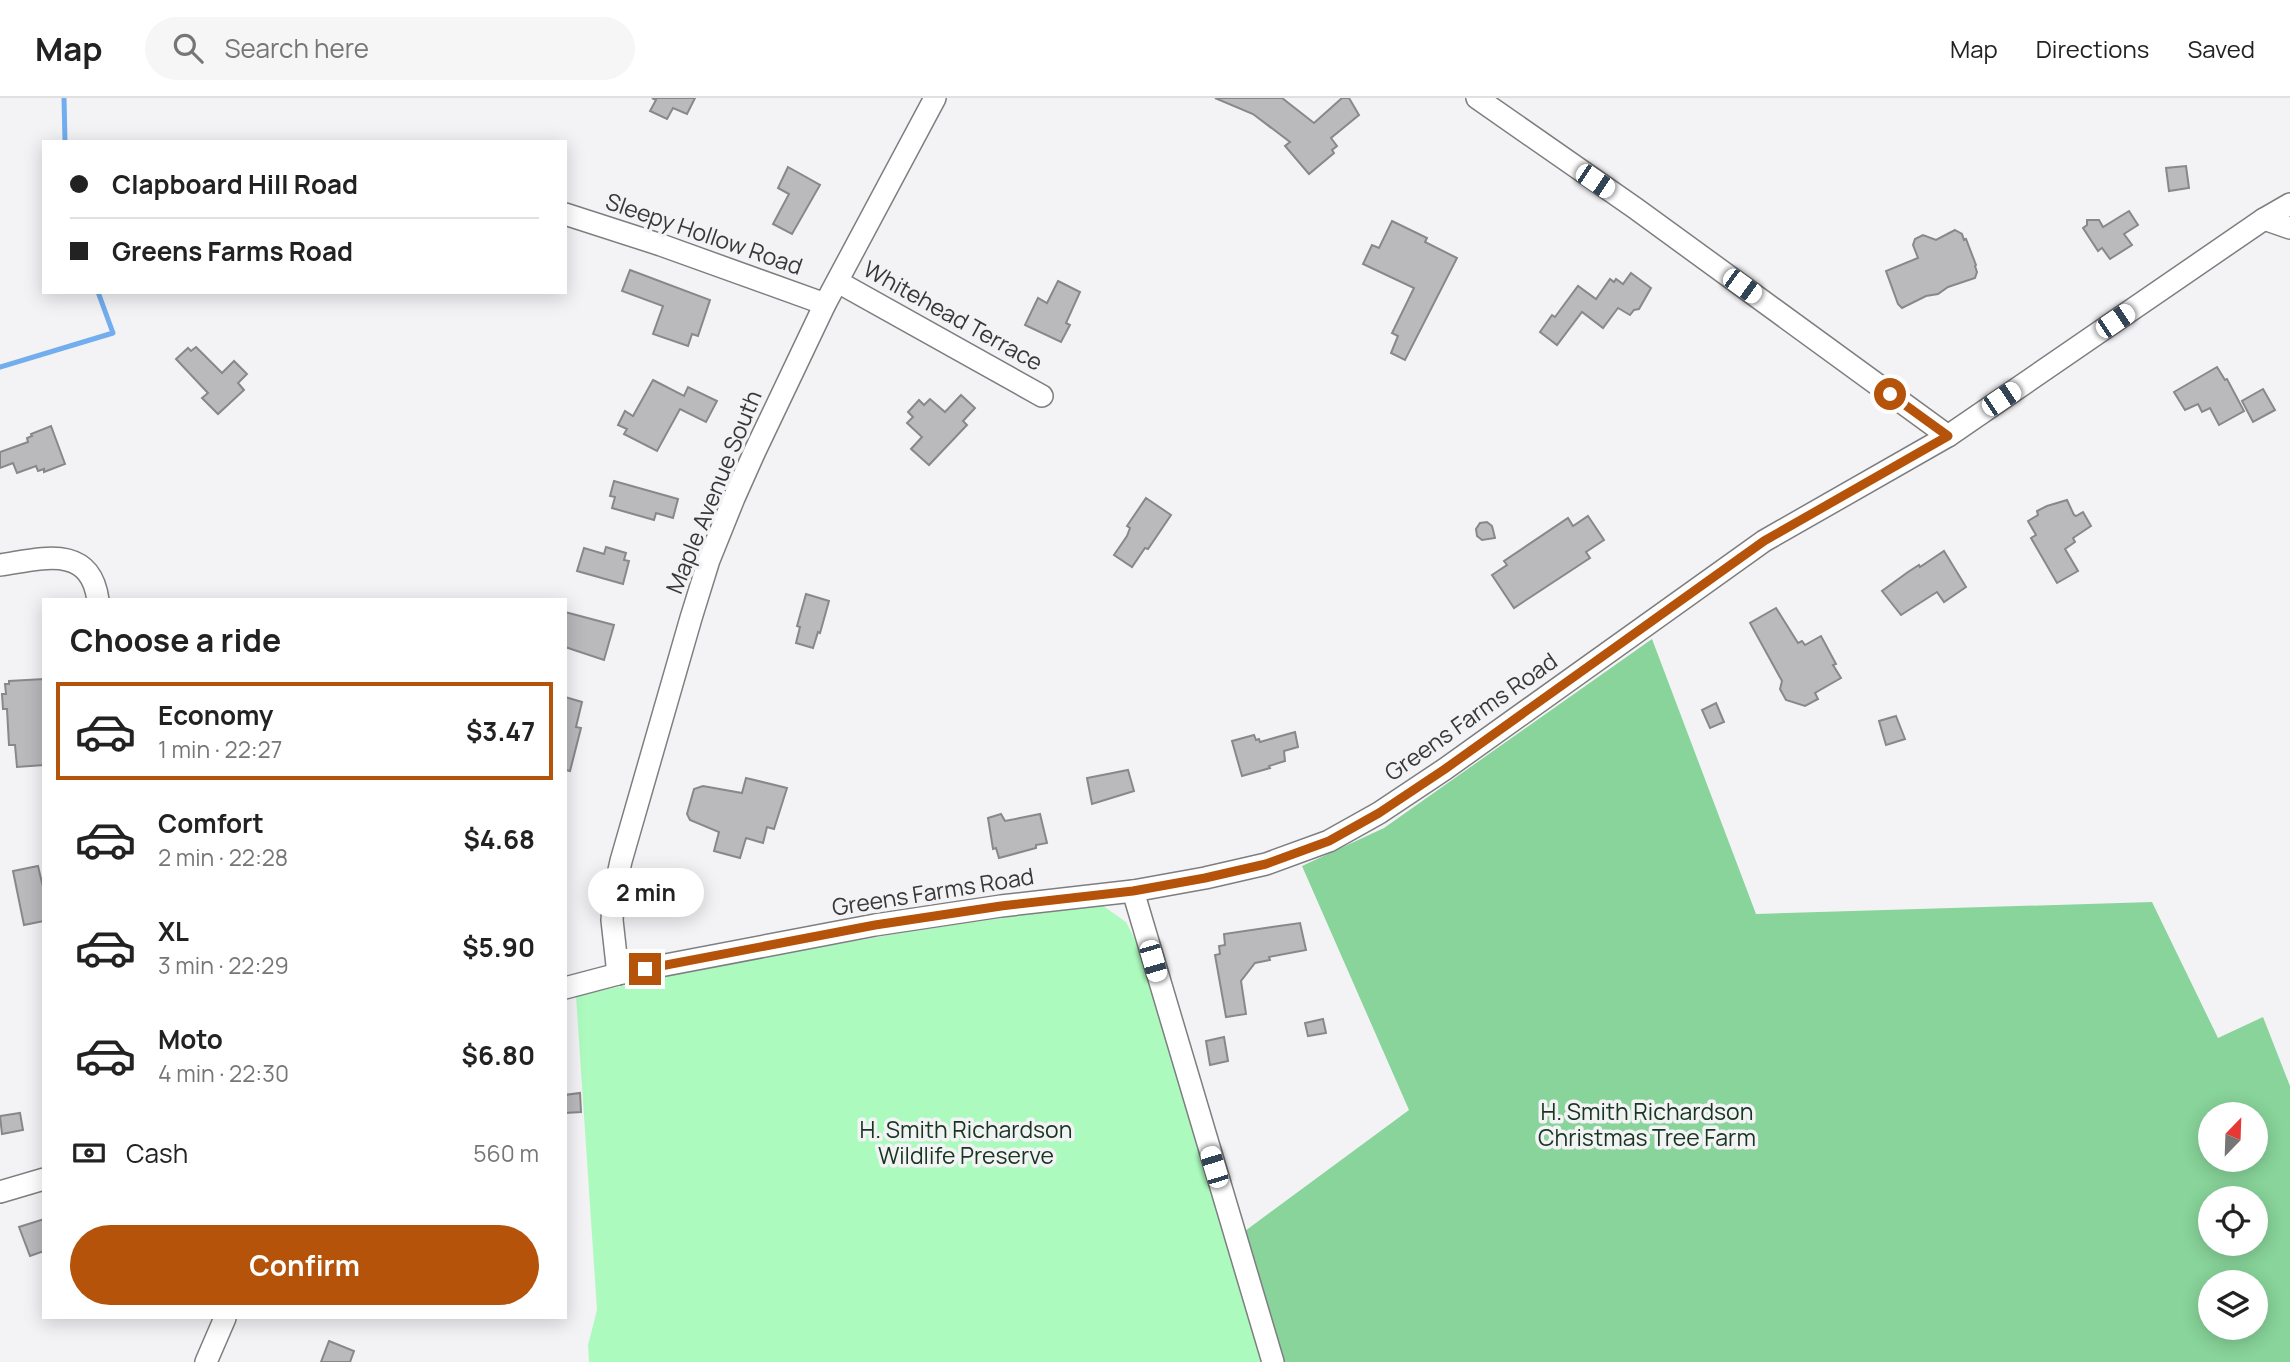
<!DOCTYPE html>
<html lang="en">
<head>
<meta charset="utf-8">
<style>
	body { margin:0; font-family:Manrope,sans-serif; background:#f6f6f6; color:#222; height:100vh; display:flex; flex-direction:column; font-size:26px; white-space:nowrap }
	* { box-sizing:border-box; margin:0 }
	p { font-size:23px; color:#767676 }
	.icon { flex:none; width:38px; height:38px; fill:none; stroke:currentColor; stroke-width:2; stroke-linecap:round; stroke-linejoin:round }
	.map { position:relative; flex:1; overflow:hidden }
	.drawer { position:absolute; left:42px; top:500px; width:525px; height:721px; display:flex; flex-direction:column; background:#fff; border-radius:0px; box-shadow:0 4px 18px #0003 }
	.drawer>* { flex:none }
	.top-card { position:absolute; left:42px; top:42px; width:525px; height:154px; border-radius:0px; box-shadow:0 4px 18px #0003; display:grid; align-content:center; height:154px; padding:0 28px; background:#fff }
	.needle { width:46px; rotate:23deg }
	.buttons { position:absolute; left:2198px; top:1004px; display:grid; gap:14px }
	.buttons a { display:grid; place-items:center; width:70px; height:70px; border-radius:50%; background:#fff; box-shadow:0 4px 18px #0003; font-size:35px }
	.end { position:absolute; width:32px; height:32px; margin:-16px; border:9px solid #b45309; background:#fff; box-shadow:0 0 0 4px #fff }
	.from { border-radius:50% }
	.bubble { position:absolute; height:49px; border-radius:24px; background:#fff; box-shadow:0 4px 18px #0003; font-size:23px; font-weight:700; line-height:49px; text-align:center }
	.car { position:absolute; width:21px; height:42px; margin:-21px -10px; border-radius:9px; box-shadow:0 0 5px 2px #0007; background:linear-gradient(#fff 24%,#345 0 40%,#fff 0 76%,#345 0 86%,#fff 0) }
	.top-card b { display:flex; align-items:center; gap:24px; height:66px; font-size:26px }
	.top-card b+b { border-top:2px solid #e0e0e0 }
	.top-card i { width:18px; height:18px; background:#222 }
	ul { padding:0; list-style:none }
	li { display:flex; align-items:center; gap:21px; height:98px; margin:0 14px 10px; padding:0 14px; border:4px solid transparent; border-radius:0px }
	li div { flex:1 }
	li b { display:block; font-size:26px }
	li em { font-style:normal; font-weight:700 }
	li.current { border-color:#b45309 }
	li>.icon { width:63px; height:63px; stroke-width:1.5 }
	h2 { padding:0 28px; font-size:32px; line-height:84px }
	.pay { display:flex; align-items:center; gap:18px; height:77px; padding:0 28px; font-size:26px }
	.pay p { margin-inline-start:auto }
	.cta { display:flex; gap:14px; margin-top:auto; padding:14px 28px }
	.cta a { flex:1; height:80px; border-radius:42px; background:#b45309; color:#fff; font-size:28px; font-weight:700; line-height:80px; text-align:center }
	header { display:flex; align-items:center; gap:42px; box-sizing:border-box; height:98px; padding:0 35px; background:#fff; border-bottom:2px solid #e0e0e0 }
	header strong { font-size:33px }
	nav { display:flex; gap:38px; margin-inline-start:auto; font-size:24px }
	.search { width:490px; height:63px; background:#f6f6f6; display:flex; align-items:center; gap:18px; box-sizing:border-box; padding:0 24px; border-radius:38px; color:#767676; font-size:26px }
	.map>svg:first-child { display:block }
</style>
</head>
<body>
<header>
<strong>Map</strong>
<div class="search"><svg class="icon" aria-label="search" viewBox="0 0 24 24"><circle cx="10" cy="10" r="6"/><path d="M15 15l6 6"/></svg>Search here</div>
<nav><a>Map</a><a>Directions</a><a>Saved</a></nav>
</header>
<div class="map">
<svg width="2290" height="1264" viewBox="0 0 2290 1264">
	<rect width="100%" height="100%" fill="#f3f3f6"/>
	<path fill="#adfabf" d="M1102 807 1126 824 1139 849 1185 1008 1227 1139 1263 1264H589L588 1247 597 1212 576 898C750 859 925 828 1102 807Z"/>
	<path fill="#88d49a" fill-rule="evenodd" d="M1652 541 1756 816 2152 804 2218 940 2263 919 2290 988V1264H1282L1245 1133 1409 1012 1302 768 1384 730ZM2210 1017H2256V1062H2210ZM2210 1101H2256V1146H2210ZM2210 1185H2256V1230H2210Z"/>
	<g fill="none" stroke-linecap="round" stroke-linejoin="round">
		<g stroke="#72aded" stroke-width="5">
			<path d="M64 0 65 44"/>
			<path d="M0 269 113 235 98 194"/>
		</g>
	</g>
	<g fill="#bababc" stroke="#88888b" stroke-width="2">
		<path d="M652 0H695L687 16 673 10 667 21 650 13 656 2Z"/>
		<path d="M1215 0H1282L1314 25 1342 0H1349L1359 17 1331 40 1337 48 1332 52 1334 55 1309 76 1285 48 1290 44 1253 16Z"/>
		<path d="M2186 68 2189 90 2169 93 2166 70Z"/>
		<path d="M788 69 820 87 792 136 773 126 789 96 778 90Z"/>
		<path d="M2129 113 2138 127 2124 136 2132 147 2110 161 2102 150 2098 153 2083 130 2087 127V122H2099L2103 129Z"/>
		<path d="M1392 123 1427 140 1425 144 1457 160 1405 262 1391 255 1398 238 1392 235 1414 190 1363 166 1372 147 1379 150Z"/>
		<path d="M1955 132 1962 136 1964 142 1966 141 1976 167 1975 168 1977 174 1975 180 1948 189 1938 196 1926 198 1902 210 1898 206 1886 173 1918 160 1913 147 1915 141 1923 137 1936 142Z"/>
		<path d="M630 172 710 202 698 238 692 236 688 248 653 236 663 208 622 193Z"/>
		<path d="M1631 175 1651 190 1639 211 1634 212 1630 217 1618 210 1603 230 1582 214 1557 247 1540 234 1552 217 1555 219 1578 188 1596 201 1610 181 1614 184 1616 181 1623 186Z"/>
		<path d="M1058 183 1080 194 1066 225 1070 227 1061 244 1025 227 1038 200 1047 205Z"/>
		<path d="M196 249 222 275 234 263 247 276 238 285 244 292 218 316 202 300 208 295 176 261 188 250 191 253Z"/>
		<path d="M2217 269 2225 282 2227 281 2244 313 2219 327 2210 310 2202 314 2198 306 2185 312 2174 294Z"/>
		<path d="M653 282 684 298 688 289 717 303 706 324 680 311 657 353 624 336 627 331 618 327 625 313 633 318Z"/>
		<path d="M2263 291 2275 312 2253 324 2242 303Z"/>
		<path d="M961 297 975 310 963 323 967 327 929 367 911 351 922 339 907 325 913 319 908 314 919 302 924 307 930 301 945 314Z"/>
		<path d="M51 328 65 366 44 374V371L38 373 36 368 17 375 13 365 0 370V354L28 344 27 340 32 338 31 336Z"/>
		<path d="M614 383 678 401 673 420 656 415 654 422 612 410 615 399 610 398Z"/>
		<path d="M1146 400 1171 417 1148 451 1145 450 1132 469 1114 457 1127 438 1130 430 1127 428Z"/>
		<path d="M2067 402 2074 417 2076 418 2083 414 2091 428 2073 440 2075 444 2065 451 2078 473 2057 485 2031 440 2036 437 2028 423 2038 417 2037 413 2047 408Z"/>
		<path d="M1588 418 1604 442 1586 454 1590 460 1514 510 1492 477 1507 467 1504 463 1568 420 1573 428Z"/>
		<path d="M1487 424 1492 428 1495 440 1482 442 1477 438 1476 431 1480 425Z"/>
		<path d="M606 449 626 455 624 462 629 463 623 486 577 473 584 450 604 456Z"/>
		<path d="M1944 453 1966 489 1944 504 1937 494 1901 517 1882 493 1908 474 1919 467 1920 469Z"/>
		<path d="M806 496 829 503 820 535 818 534 813 550 796 545 800 529 797 528Z"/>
		<path d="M1776 510 1798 545 1802 543 1805 547 1821 538 1836 566 1833 567 1841 580 1815 595 1818 601 1805 608 1786 602 1780 591 1782 583 1750 525Z"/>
		<path d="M565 514 614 527 604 562 565 549Z"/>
		<path d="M44 581V667L17 669 15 647H9L7 611H3L2 596H6L5 586H9V583Z"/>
		<path d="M565 599 582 604 576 629 581 630 570 673 565 672Z"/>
		<path d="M1716 605 1724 624 1710 630 1702 612Z"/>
		<path d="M1896 618 1905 641 1886 647 1879 623Z"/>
		<path d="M1295 634 1298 649 1284 653 1285 663 1269 668 1270 670 1242 678 1232 643 1254 637 1256 642 1259 641 1260 644Z"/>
		<path d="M1128 672 1134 693 1092 706 1087 680Z"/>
		<path d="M746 680 787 690 774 731 767 729 763 745 746 740 740 760 714 753 719 734 690 722 687 716 694 691 703 688 742 695Z"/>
		<path d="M1001 716 1005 723 1040 716 1047 745 1036 747V750L999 760 996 750 993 751 988 720Z"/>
		<path d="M38 768 44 793V823L24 827 13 773Z"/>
		<path d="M1300 825 1306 852 1269 859 1270 862 1255 865 1241 883 1246 916 1226 919 1215 857 1220 856 1219 848 1225 847 1224 836Z"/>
		<path d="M1323 921 1326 935 1308 938 1305 925Z"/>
		<path d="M1224 939 1228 963 1210 967 1206 943Z"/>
		<path d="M580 995 581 1014 565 1015V997Z"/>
		<path d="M20 1015 23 1032 2 1036 0 1018Z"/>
		<path d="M44 1121V1153L30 1158 19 1129Z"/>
		<path d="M329 1243 354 1253 350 1264H321Z"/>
	</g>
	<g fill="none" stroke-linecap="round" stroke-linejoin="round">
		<defs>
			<g id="minor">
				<path d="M1477 0 1635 110 1948 338"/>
				<path d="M565 116 661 147 825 206"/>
				<path d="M2264 121 2290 130"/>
				<path d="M838 184 1042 298"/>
				<path d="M0 467C41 461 90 445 98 502"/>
				<path d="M1133 793 1273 1264"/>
				<path d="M618 876 612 822 614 795 621 763 691 520 709 462 734 400 755 353 825 206 935 0"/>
				<path d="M565 890 618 876 875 827 1001 808 1133 793 1205 780 1266 766 1329 743 1379 715 1445 671 1764 443 1948 338 2264 121 2290 106"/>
				<path d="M0 1094 44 1081"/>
				<path d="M206 1264 225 1220"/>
			</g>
		</defs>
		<use href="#minor" stroke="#7e7e80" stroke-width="24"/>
		<use href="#minor" stroke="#fff" stroke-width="21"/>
	</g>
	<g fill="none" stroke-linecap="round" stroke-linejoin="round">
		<path stroke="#b45309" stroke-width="9" d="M645 871 875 827 1001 808 1133 793 1205 780 1266 766 1329 743 1379 715 1445 671 1764 443 1948 338 1890 296"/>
	</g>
	<g text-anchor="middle" stroke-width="7" stroke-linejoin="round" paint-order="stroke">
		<g font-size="23" fill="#383839" stroke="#f3f3f6">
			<text transform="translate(704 136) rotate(19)" y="8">Sleepy Hollow Road</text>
			<text transform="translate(953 218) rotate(29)" y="8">Whitehead Terrace</text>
			<text transform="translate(714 394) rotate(-68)" y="8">Maple Avenue South</text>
			<text transform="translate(1471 619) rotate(-35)" y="8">Greens Farms Road</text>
			<text transform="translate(933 794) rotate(-9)" y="8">Greens Farms Road</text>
		</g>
		<g font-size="23" fill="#16361f" stroke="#f3f3f6">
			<text x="1647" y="1022">H. Smith Richardson<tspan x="1647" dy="26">Christmas Tree Farm</tspan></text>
			<text x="966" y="1040">H. Smith Richardson<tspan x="966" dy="26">Wildlife Preserve</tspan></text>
		</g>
	</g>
</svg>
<div class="buttons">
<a><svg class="needle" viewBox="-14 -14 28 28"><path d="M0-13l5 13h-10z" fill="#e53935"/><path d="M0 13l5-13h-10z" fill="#767676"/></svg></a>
<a><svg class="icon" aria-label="locate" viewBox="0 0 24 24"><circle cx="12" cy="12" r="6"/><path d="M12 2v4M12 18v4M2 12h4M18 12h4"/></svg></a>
<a><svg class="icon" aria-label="layers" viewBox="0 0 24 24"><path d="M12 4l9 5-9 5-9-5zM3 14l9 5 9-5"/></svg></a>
</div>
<i class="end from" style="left:1890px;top:296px"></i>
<i class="end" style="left:645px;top:871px"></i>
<div class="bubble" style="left:588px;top:770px;width:116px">2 min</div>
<i class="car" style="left:1595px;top:83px;rotate:124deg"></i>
<i class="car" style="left:1742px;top:188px;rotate:126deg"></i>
<i class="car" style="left:2115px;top:223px;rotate:56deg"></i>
<i class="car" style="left:2001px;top:301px;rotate:56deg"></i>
<i class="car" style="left:1153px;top:863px;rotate:164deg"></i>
<i class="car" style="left:1214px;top:1069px;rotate:343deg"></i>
<div class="top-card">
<b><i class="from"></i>Clapboard Hill Road</b>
<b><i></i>Greens Farms Road</b>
</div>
<section class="drawer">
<h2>Choose a ride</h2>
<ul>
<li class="current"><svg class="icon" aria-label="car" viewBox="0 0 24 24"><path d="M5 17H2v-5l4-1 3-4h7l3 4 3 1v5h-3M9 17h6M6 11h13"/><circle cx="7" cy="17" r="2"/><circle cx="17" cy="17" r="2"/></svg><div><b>Economy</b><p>1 min · 22:27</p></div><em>$3.47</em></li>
<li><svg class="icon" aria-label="car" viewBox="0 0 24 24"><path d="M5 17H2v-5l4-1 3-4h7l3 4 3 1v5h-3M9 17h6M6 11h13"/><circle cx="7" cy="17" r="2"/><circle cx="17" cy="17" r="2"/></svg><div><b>Comfort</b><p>2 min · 22:28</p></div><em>$4.68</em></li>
<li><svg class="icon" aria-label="car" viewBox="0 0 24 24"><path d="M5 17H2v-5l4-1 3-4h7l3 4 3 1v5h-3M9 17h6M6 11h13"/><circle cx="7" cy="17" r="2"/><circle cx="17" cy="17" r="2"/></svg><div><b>XL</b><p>3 min · 22:29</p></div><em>$5.90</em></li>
<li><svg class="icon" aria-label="car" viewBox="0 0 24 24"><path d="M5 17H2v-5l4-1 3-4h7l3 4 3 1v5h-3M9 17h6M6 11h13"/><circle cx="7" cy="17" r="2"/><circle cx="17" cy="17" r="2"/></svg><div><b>Moto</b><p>4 min · 22:30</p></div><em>$6.80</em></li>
</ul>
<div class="pay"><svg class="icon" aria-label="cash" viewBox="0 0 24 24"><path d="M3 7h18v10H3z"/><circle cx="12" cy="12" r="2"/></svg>Cash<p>560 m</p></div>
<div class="cta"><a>Confirm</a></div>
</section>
</div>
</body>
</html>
